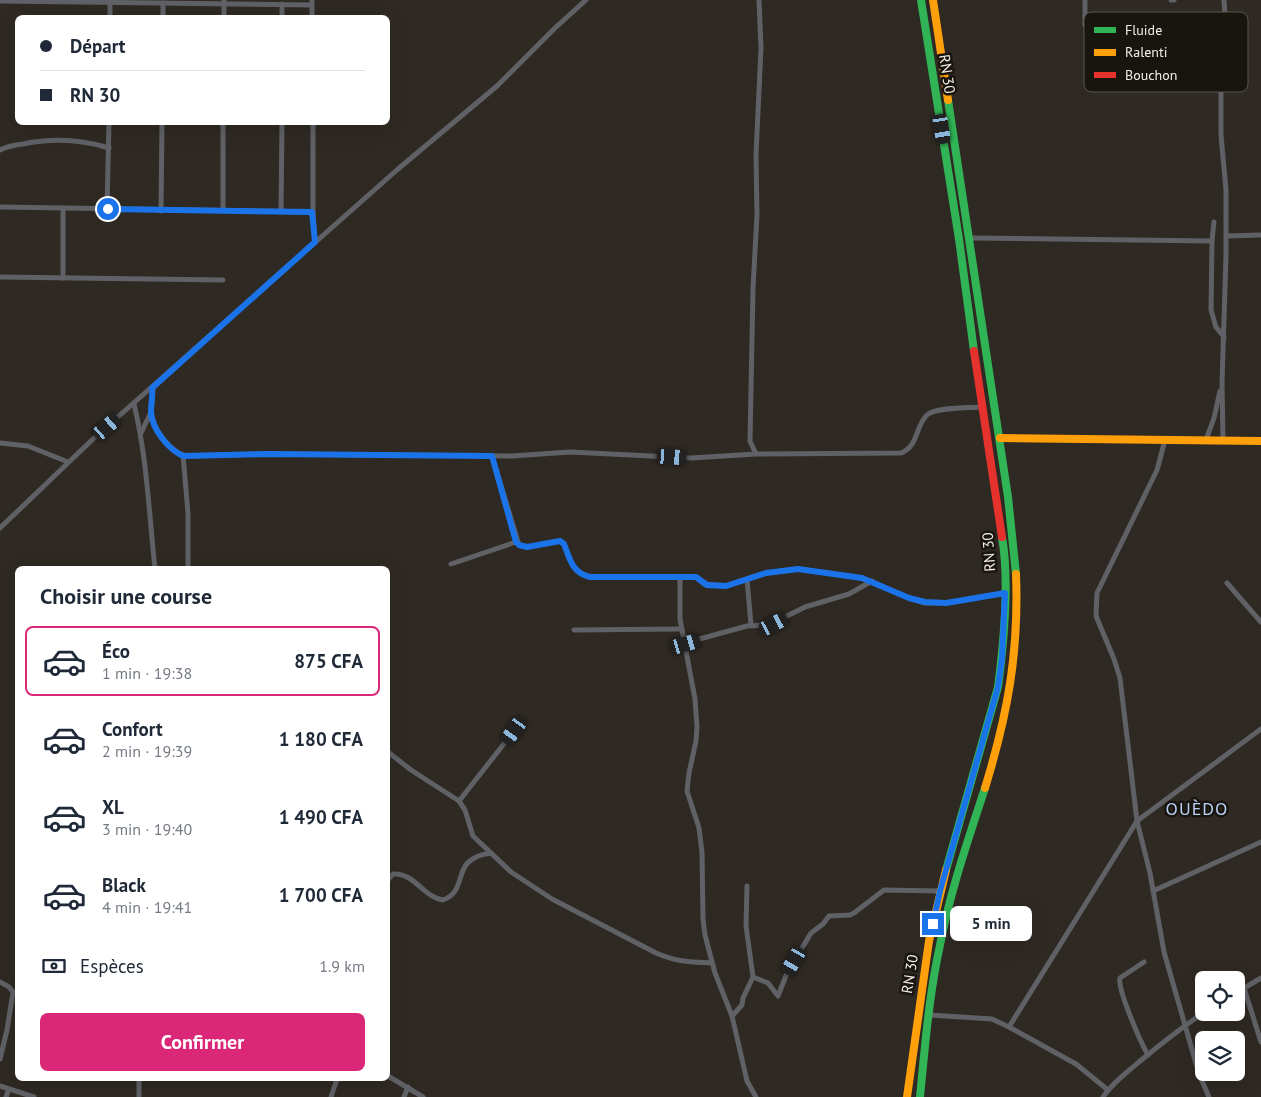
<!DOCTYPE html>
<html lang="fr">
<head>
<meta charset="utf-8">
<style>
	body { margin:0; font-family:"PT Sans",sans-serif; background:#f2f2f3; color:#1f2937; height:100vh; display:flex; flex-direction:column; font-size:19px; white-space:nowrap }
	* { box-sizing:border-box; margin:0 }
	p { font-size:16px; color:#747a83 }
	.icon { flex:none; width:28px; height:28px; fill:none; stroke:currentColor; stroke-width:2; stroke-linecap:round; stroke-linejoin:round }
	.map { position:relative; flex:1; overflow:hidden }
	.details { position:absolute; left:15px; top:566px; width:375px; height:515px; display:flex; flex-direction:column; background:#fff; border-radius:8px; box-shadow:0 5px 20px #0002 }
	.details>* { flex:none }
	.banner { position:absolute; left:15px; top:15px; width:375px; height:110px; border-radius:8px; box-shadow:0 5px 20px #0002; display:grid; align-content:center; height:110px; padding:0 25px; background:#fff }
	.tools { position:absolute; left:1195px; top:971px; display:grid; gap:10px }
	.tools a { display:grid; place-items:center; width:50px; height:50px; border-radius:8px; background:#fff; box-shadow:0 5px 20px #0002; font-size:25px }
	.end { position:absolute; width:22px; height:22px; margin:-11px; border:6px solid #1a73e8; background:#fff; box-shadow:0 0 0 2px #fff }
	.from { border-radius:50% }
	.bubble { position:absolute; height:35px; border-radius:8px; background:#fff; box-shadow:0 5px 20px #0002; font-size:16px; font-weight:700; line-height:35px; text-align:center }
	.car { position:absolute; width:15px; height:30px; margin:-15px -8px; border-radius:6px; box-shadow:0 0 4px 1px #0007; background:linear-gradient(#222 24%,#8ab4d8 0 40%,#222 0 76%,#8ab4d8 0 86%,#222 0) }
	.banner b { display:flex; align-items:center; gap:18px; height:48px; font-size:19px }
	.banner b+b { border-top:1px solid #e0e1e3 }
	.banner i { width:12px; height:12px; background:#1f2937 }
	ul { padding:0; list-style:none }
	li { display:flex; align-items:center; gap:15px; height:70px; margin:0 10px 8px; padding:0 15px; border:2px solid transparent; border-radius:8px }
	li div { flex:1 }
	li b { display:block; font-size:19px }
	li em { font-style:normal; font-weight:700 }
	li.active { border-color:#db2777 }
	li>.icon { width:45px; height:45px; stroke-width:1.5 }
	h2 { padding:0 25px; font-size:22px; line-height:60px }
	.pay { display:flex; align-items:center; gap:12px; height:55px; padding:0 25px; font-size:19px }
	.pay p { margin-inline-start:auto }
	.cta { display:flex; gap:10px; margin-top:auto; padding:10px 25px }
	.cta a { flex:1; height:58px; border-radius:8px; background:#db2777; color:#fff; font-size:20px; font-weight:700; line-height:58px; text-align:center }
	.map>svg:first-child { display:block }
</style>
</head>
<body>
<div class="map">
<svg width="1261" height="1097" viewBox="0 0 1261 1097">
	<rect width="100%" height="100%" fill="#2f2923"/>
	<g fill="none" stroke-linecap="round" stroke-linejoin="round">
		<g stroke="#606166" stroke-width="5">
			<path d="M312 0V18"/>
			<path d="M1171 0H1174"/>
			<path d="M0 1 312 5"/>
			<path d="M110 18V2"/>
			<path d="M163 18V3"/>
			<path d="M224 18V0"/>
			<path d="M282 18V4"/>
			<path d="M1085 25V0"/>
			<path d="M313 122V212L315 242"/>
			<path d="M0 150C7 146 15 145 23 144 52 138 80 139 109 148"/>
			<path d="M0 207 313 212"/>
			<path d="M107 209 109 122"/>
			<path d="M161 211 162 122"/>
			<path d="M223 211V122"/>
			<path d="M281 212 282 122"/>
			<path d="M1226 236 1261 235"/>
			<path d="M970 238 1212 241 1214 222"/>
			<path d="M1212 241 1211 310 1216 327 1224 337"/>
			<path d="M0 277 223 280"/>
			<path d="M63 278V208"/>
			<path d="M153 388C153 396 151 403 151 411 152 427 166 445 178 453 183 456 188 456 193 456L268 454 512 456 570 452 691 458 756 454 901 453C919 446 915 426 927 415 936 407 969 408 982 407"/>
			<path d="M134 404C147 458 149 513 155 569"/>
			<path d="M141 433 151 412"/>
			<path d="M1165 440 1157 470 1097 593 1096 616 1114 659 1120 678 1137 821 1150 873 1164 952 1199 1074 1209 1097"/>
			<path d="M1206 440 1214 418 1220 391"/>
			<path d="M1223 440 1222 383 1226 255V190L1221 135V67L1226 32 1224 0"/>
			<path d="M0 443 28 446 68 462"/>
			<path d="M756 454 750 441 753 288 757 215 756 155 761 48 759 0"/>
			<path d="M183 455 188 513V569"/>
			<path d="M492 456 519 545 527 547 560 541 564 544C570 559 572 573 590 577H696L704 584 726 586 766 573 798 569 862 578 909 598 925 603H947L1005 593"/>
			<path d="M0 528 93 439 398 169 497 86 555 28 586 0"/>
			<path d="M451 564 516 542"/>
			<path d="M680 578V619L695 699 697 727 696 741 689 773 687 791 699 828 702 852 703 919 705 935 715 973 732 1016 747 1081 756 1097"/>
			<path d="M747 579 751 625"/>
			<path d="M1227 583 1261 622"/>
			<path d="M574 630 682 629"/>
			<path d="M685 643 747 626 769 625 805 607 849 594 872 581"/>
			<path d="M388 752 411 770 459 801 465 810 473 836 511 872 552 899 656 953C677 962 689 962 712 963"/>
			<path d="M459 801 514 731"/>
			<path d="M388 880 393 874C414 872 424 898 443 900 471 889 448 859 491 853"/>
			<path d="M1153 891 1261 842"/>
			<path d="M1144 962 1120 978C1117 989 1141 1043 1148 1055"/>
			<path d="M753 977 768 983 778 996 787 973 811 933 823 924 829 916 850 915 854 913 884 890 940 891"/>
			<path d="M0 982 9 987 13 992 7 1030 0 1059"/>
			<path d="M1244 988 1261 1042"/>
			<path d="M1236 993 1261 978"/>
			<path d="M929 1015 992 1019 1009 1027 1076 1064 1108 1090"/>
			<path d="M732 1016 742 1005 743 998 753 977 746 926 747 886"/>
			<path d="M1009 1027 1137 821 1261 729"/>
			<path d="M388 1076 423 1097"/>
			<path d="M139 1079V1097"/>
			<path d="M0 1086 34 1097"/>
			<path d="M6 1097 9 1089"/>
			<path d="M331 1097 337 1079"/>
			<path d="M404 1097 408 1087"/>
			<path d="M1103 1097C1114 1081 1131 1069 1145 1057 1165 1041 1183 1026 1205 1012"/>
		</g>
		<g stroke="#30b455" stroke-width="8">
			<path d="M921 0 959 239 974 351"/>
			<path d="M948 100 1008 497 1016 574"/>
			<path d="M946 870 998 687C1004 641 1010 582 1002 537"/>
			<path d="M920 1097C925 1046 929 995 940 945 950 892 968 840 985 788"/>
		</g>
		<g stroke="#ff9f0a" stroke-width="8">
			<path d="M933 0 948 100"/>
			<path d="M1000 438 1261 441"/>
			<path d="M985 788C1008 713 1019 652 1016 574"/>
			<path d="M907 1097 929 941 946 870"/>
		</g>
		<path stroke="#e5322d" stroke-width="8" d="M974 351 1002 537"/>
	</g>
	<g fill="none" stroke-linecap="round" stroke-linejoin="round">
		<path stroke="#1a73e8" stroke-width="6" d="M108 209 312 212 315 242 152 388C153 396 151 404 151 412 152 429 168 449 183 456L268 454 492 456 516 542 519 545 527 547 560 541 564 544C570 559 572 573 590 577H696L707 585 726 586 766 573 798 569 862 578 909 598 925 602 946 603 1005 593 1002 658 998 687 940 891 933 924"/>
	</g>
	<g text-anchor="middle" stroke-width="5" stroke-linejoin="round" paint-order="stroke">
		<g font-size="15" fill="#f4eee6" stroke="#18140e">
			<text transform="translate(947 74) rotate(81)" y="5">RN 30</text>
			<text transform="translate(989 552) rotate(-94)" y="5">RN 30</text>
			<text transform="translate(910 974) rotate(-81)" y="5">RN 30</text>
		</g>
		<g font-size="18" letter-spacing="1" fill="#bacef6" stroke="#18140e">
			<text x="1197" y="815">OUÈDO</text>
		</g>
	</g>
	<rect x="1084" y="12" width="164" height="80" rx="8" fill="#18140e" stroke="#5a554f" stroke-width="1"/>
	<rect x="1094" y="27" width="22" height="6" fill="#30b455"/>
	<rect x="1094" y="49" width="22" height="7" fill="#ff9f0a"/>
	<rect x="1094" y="72" width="22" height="6" fill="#e5322d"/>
	<g font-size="14" fill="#f4eee6">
		<text x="1125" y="35">Fluide</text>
		<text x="1125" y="57">Ralenti</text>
		<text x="1125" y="80">Bouchon</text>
	</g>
</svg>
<div class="tools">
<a><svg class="icon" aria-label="locate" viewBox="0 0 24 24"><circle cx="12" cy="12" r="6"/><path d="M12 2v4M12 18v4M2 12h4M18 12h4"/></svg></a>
<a><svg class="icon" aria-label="layers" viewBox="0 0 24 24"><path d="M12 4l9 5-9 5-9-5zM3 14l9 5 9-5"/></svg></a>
</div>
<i class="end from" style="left:108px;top:209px"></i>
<i class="end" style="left:933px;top:924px"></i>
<div class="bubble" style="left:950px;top:906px;width:82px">5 min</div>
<i class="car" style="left:942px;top:129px;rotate:171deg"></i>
<i class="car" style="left:107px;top:427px;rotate:49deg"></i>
<i class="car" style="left:672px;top:457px;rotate:93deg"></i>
<i class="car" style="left:774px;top:624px;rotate:63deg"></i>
<i class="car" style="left:686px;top:644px;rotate:74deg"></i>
<i class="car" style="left:514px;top:731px;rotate:216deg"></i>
<i class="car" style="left:794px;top:961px;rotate:210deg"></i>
<div class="banner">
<b><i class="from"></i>Départ</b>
<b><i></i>RN 30</b>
</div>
<section class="details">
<h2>Choisir une course</h2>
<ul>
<li class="active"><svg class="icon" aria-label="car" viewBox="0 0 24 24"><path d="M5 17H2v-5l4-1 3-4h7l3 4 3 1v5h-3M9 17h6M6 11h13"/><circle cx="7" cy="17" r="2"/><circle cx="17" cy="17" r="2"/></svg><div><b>Éco</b><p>1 min · 19:38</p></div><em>875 CFA</em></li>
<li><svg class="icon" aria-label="car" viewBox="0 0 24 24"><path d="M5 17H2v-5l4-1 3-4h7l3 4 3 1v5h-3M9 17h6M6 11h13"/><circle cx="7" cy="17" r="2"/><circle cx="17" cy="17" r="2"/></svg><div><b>Confort</b><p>2 min · 19:39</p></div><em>1 180 CFA</em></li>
<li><svg class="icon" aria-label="car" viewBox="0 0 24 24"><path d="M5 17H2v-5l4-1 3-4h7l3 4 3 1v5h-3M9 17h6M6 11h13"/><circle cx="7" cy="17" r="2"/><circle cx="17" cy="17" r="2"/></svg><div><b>XL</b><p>3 min · 19:40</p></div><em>1 490 CFA</em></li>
<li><svg class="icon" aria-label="car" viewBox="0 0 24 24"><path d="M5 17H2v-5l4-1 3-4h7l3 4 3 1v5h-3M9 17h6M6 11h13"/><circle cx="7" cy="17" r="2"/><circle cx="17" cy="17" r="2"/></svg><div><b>Black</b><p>4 min · 19:41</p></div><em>1 700 CFA</em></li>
</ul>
<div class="pay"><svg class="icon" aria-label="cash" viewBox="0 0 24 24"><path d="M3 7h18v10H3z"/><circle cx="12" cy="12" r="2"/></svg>Espèces<p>1.9 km</p></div>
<div class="cta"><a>Confirmer</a></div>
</section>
</div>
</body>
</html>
